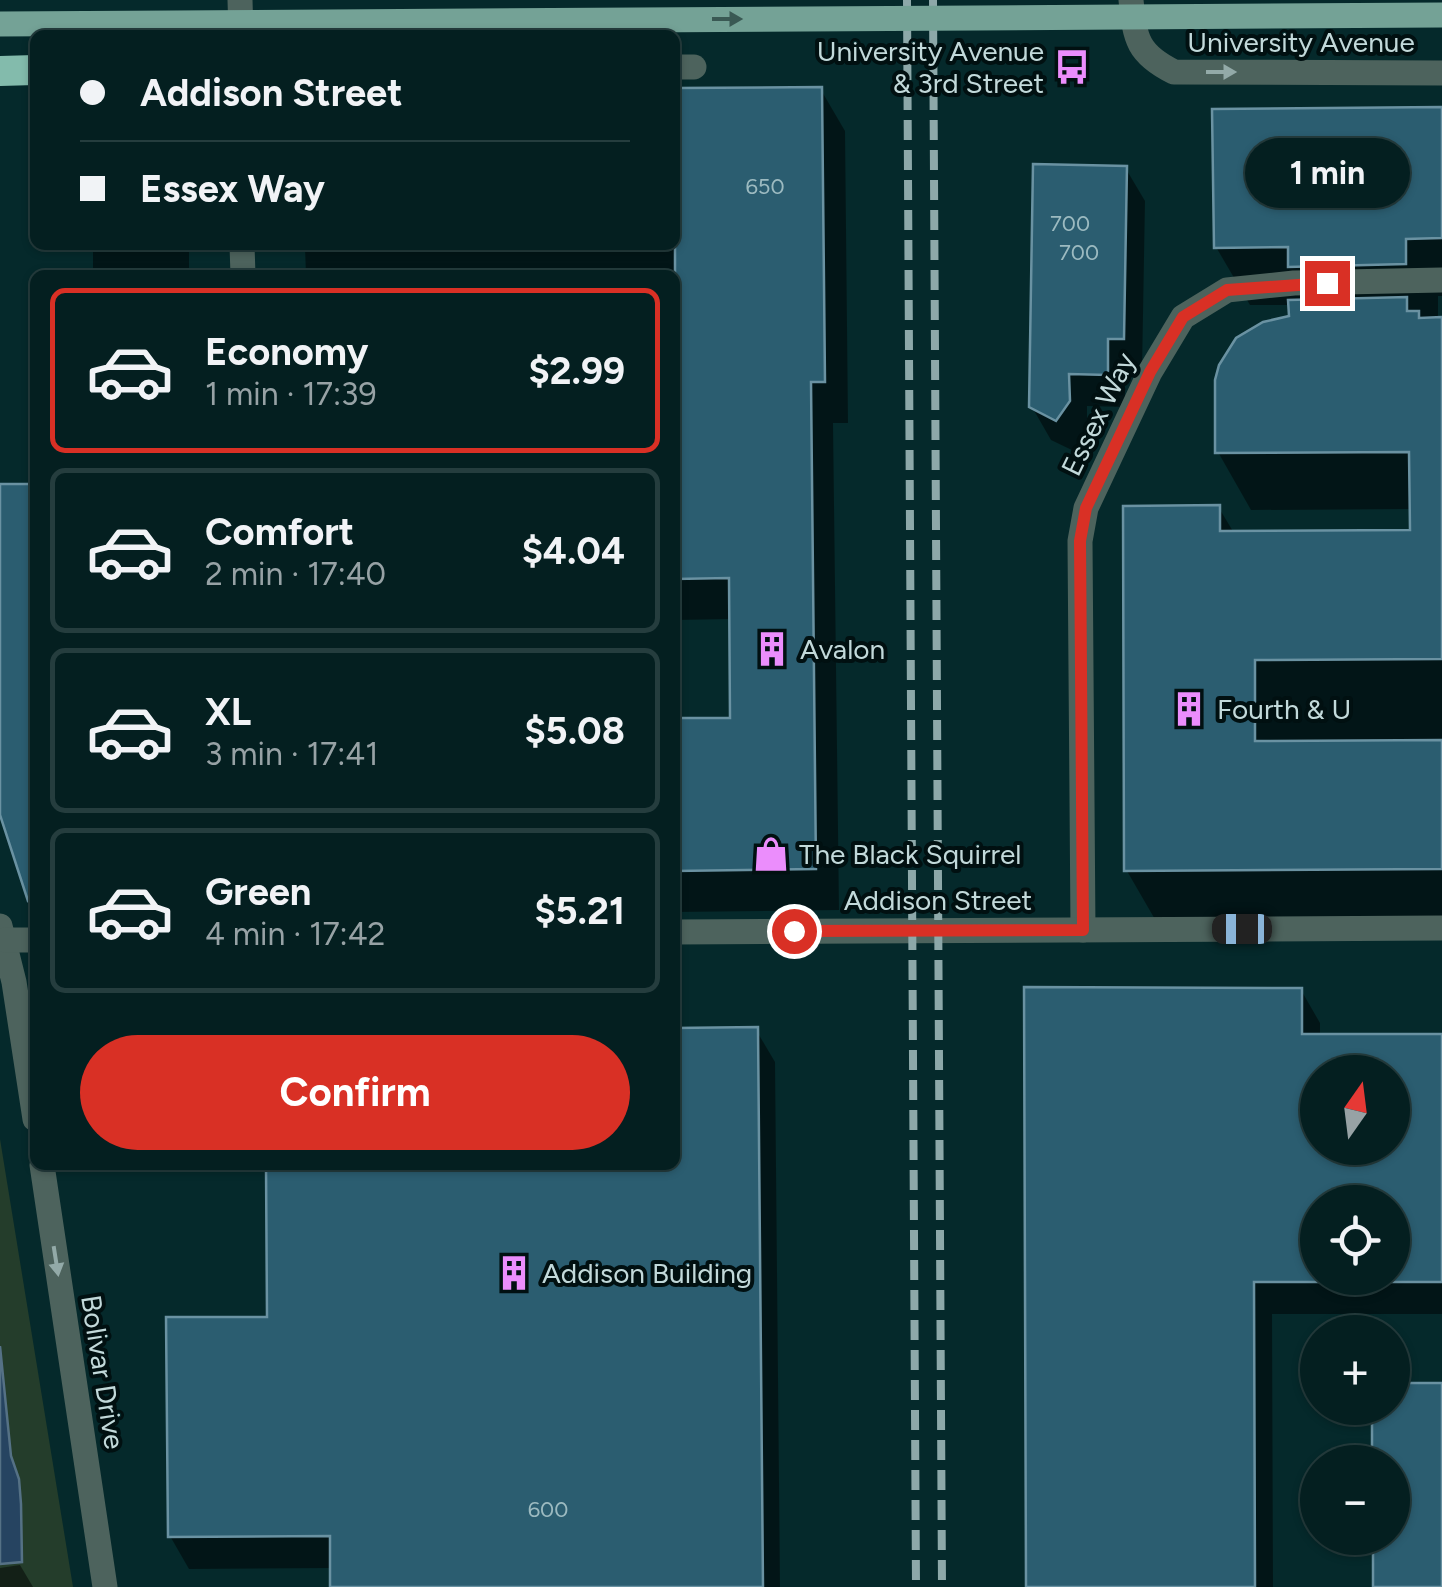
<!DOCTYPE html>
<html lang="en">
<head>
<meta charset="utf-8">
<style>
	body { margin:0; font-family:Figtree,sans-serif; background:#0d2729; color:#f1f3f6; height:100vh; display:flex; flex-direction:column; font-size:38px; white-space:nowrap }
	* { box-sizing:border-box; margin:0 }
	p { font-size:32px; color:#97a2a5 }
	.icon { flex:none; width:55px; height:55px; fill:none; stroke:currentColor; stroke-width:2; stroke-linecap:round; stroke-linejoin:round }
	.map { position:relative; flex:1; overflow:hidden }
	.panel { position:absolute; left:30px; top:270px; width:650px; height:900px; display:flex; flex-direction:column; background:#041f20; border-radius:15px; box-shadow:0 2px 8px #0004,0 0 0 2px #253d3e }
	.panel>* { flex:none }
	.hud { position:absolute; left:30px; top:30px; width:650px; height:220px; border-radius:15px; box-shadow:0 2px 8px #0004,0 0 0 2px #253d3e; display:grid; align-content:center; height:220px; padding:0 50px; background:#041f20 }
	.needle { width:65px; rotate:14deg }
	.fabs { position:absolute; left:1300px; top:1055px; display:grid; gap:20px }
	.fabs a { display:grid; place-items:center; width:110px; height:110px; border-radius:50%; background:#041f20; box-shadow:0 2px 8px #0004,0 0 0 2px #253d3e; font-size:50px }
	.end { position:absolute; width:45px; height:45px; margin:-22px; border:12px solid #d93025; background:#fff; box-shadow:0 0 0 5px #fff }
	.from { border-radius:50% }
	.bubble { position:absolute; height:70px; border-radius:35px; background:#041f20; box-shadow:0 2px 8px #0004,0 0 0 2px #253d3e; font-size:32px; font-weight:700; line-height:70px; text-align:center }
	.car { position:absolute; width:30px; height:60px; margin:-30px -15px; border-radius:12px; box-shadow:0 0 8px 2px #0007; background:linear-gradient(#222 24%,#8ab4d8 0 40%,#222 0 76%,#8ab4d8 0 86%,#222 0) }
	.hud b { display:flex; align-items:center; gap:35px; height:95px; font-size:38px }
	.hud b+b { border-top:2px solid #253d3e }
	.hud i { width:25px; height:25px; background:#f1f3f6 }
	ul { padding:18px 0 0; list-style:none }
	li { display:flex; align-items:center; gap:30px; height:165px; margin:0 20px 15px; padding:0 30px; border:5px solid #253d3e; border-radius:15px }
	li div { flex:1 }
	li b { display:block; font-size:38px }
	li em { font-style:normal; font-weight:700 }
	li.active { border-color:#d93025 }
	li>.icon { width:90px; height:90px; stroke-width:1.5 }
	.action { display:flex; gap:20px; margin-top:auto; padding:20px 50px }
	.action a { flex:1; height:115px; border-radius:60px; background:#d93025; color:#fff; font-size:40px; font-weight:700; line-height:115px; text-align:center }
	.map>svg:first-child { display:block }
</style>
</head>
<body>
<div class="map">
<svg width="1442" height="1587" viewBox="0 0 1442 1587">
	<rect width="100%" height="100%" fill="#05292b"/>
	<path fill="#243d2b" d="M0 1139 73 1587H0Z"/>
	<path fill="#264461" stroke="#557185" stroke-width="2.5" d="M0 1346 11 1456 19 1479 21 1504 22 1562 0 1564Z"/>
	<g fill="#0007" fill-rule="evenodd">
		<path d="M821 90 845 131 848 423H833L839 910 675 912V721L733 720 732 619 675 620V275H306L305 247 675 245V91Z"/>
		<path d="M1442 110V296H1438V320H1442V926L1160 928 1127 871 1219 508 1234 533H1412V509L1251 510 1218 452 1291 317V305H1250L1216 247Z"/>
		<path d="M1126 169 1145 201 1142 371H1125V407L1087 406V434L1076 452 1051 440 1032 407Z"/>
		<rect x="93" y="245" width="96" height="30"/>
		<path d="M1301 990 1320 1023V1036H1442V1314H1272L1273 1587H1028ZM1318 1072H1392V1148H1318ZM1318 1202H1392V1278H1318Z"/>
		<path d="M675 1030H756L775 1062 780 1587H333V1568L189 1569 170 1536 270 1319 268 1165H675Z"/>
		<path d="M20 1565 33 1587H0V1568Z"/>
	</g>
	<g fill="#2b5d70" stroke="#6a92a2" stroke-width="2.5" fill-rule="evenodd">
		<path d="M822 87 825 382H811L816 869 675 871V718H730L729 578 675 579V88Z"/>
		<path d="M1442 107V238L1406 239V264L1288 267V247L1214 248 1212 109Z"/>
		<path d="M1033 164 1127 166 1124 339H1108V375L1069 374 1070 401 1056 421 1029 407Z"/>
		<path d="M1407 297V311H1419V318L1442 317V659L1255 660V741L1442 740V869L1124 871 1123 506 1220 505V531L1410 530 1409 452 1215 453V380L1219 365 1236 338 1263 322 1289 316 1288 300Z"/>
		<path d="M0 484H35V900L28 901 0 815Z"/>
		<path d="M1024 987 1302 988V1034H1442V1282H1392V1202H1318V1282H1254L1255 1587H1026ZM1318 1072H1392V1148H1318Z"/>
		<path d="M758 1027 763 1587H330V1536L168 1537 166 1317H267L266 1165H675V1028Z"/>
		<path d="M1392 1383H1442V1587H1373V1538H1392V1462H1372V1408H1392Z"/>
	</g>
	<g fill="none" stroke-linecap="round" stroke-linejoin="round">
		<g stroke="#4d635d" stroke-width="25">
			<path d="M240 0 241 35"/>
			<path d="M1131 0C1135 40 1138 54 1174 72L1442 73"/>
			<path d="M675 67H694"/>
			<path d="M242 245 243 275"/>
			<path d="M0 926 14 982 35 1119"/>
			<path d="M1083 930 1080 541 1086 508 1150 372 1183 317 1227 290 1294 283 1442 280"/>
			<path d="M675 932 1442 928"/>
			<path d="M5 940H35"/>
			<path d="M42 1165 105 1587"/>
		</g>
		<path stroke="#83bbac" stroke-width="30" d="M0 71 35 70"/>
		<g stroke="#8da8a9" stroke-width="8" stroke-dasharray="20 10" stroke-linecap="butt">
			<path d="M907 0 916 1587"/>
			<path d="M933 0 942 1587"/>
		</g>
		<path stroke="#74a296" stroke-width="25" d="M0 24 1442 15"/>
	</g>
	<defs><path id="oneway-solid" d="M-6-.8H1V-3.2L6.5 0L1 3.2V.8H-6Z" transform="scale(2.5)"/></defs>
	<use fill="#3a5954" href="#oneway-solid" transform="translate(727 19)"/>
	<g fill="#93aaa8">
		<use href="#oneway-solid" transform="translate(1221 72)"/>
		<use href="#oneway-solid" transform="translate(56 1261) rotate(81)"/>
	</g>
	<g fill="none" stroke-linecap="round" stroke-linejoin="round">
		<path stroke="#d93025" stroke-width="12" d="M794 931 1083 930 1080 541 1086 508 1150 372 1183 317 1227 290 1327 283"/>
	</g>
	<defs>
		<symbol id="bus-bare" viewBox="-9 -9 18 18"><path d="M-5-6H5V4H4V6H2V4H-2V6H-4V4H-5ZM-3.5-4V0h7V-4ZM-3.5 1.2v1.5H-2V1.2ZM2 1.2v1.5H3.5V1.2Z" fill="#eb8dfc" stroke="#011011" stroke-width="2.5" paint-order="stroke"/></symbol>
		<symbol id="building-bare" viewBox="-9 -9 18 18"><path d="M-4-6H4V6H1V3H-1V6H-4ZM-2.5-4.3h1.7v1.8h-1.7ZM.8-4.3h1.7v1.8H.8ZM-2.5-1h1.7V.8h-1.7ZM.8-1h1.7V.8H.8Z" fill="#eb8dfc" stroke="#011011" stroke-width="2.5" paint-order="stroke"/></symbol>
		<symbol id="shop-bare" viewBox="-9 -9 18 18"><path d="M-5-2.5h2.3a2.7 3.5 0 0 1 5.4 0H5L5.5 6h-11ZM-1.5-2.5h3a1.5 2.3 0 0 0-3 0Z" fill="#eb8dfc" stroke="#011011" stroke-width="2.5" paint-order="stroke"/></symbol>
	</defs>
	<g fill-rule="evenodd">
		<use href="#bus-bare" x="1047" y="42" width="50" height="50"/>
		<use href="#building-bare" x="747" y="624" width="50" height="50"/>
		<use href="#building-bare" x="1164" y="684" width="50" height="50"/>
		<use href="#shop-bare" x="746" y="829" width="50" height="50"/>
		<use href="#building-bare" x="489" y="1248" width="50" height="50"/>
	</g>
	<g text-anchor="middle" stroke-width="8" stroke-linejoin="round" paint-order="stroke">
		<g font-size="22" fill="#9cbac0">
			<text x="765" y="194">650</text>
			<text x="1070" y="231">700</text>
			<text x="1079" y="260">700</text>
			<text x="548" y="1517">600</text>
		</g>
		<g font-size="28" fill="#c2d9da" stroke="#011011">
			<text x="1301" y="52">University Avenue</text>
			<text transform="translate(1098 414) rotate(-64)" y="10">Essex Way</text>
			<text x="938" y="910">Addison Street</text>
			<text transform="translate(103 1372) rotate(81)" y="10">Bolivar Drive</text>
		</g>
		<g font-size="28" fill="#c2d9da" stroke="#011011" text-anchor="start">
			<text x="1044" y="61" text-anchor="end">University Avenue<tspan x="1044" dy="32">&amp; 3rd Street</tspan></text>
			<text x="800" y="659">Avalon</text>
			<text x="1217" y="719">Fourth &amp; U</text>
			<text x="799" y="864">The Black Squirrel</text>
			<text x="542" y="1283">Addison Building</text>
		</g>
	</g>
</svg>
<div class="fabs">
<a><svg class="needle" viewBox="-14 -14 28 28"><path d="M0-13l5 13h-10z" fill="#e53935"/><path d="M0 13l5-13h-10z" fill="#97a2a5"/></svg></a>
<a><svg class="icon" aria-label="locate" viewBox="0 0 24 24"><circle cx="12" cy="12" r="6"/><path d="M12 2v4M12 18v4M2 12h4M18 12h4"/></svg></a>
<a>+</a>
<a>−</a>
</div>
<i class="end from" style="left:794px;top:931px"></i>
<i class="end" style="left:1327px;top:283px"></i>
<div class="bubble" style="left:1245px;top:138px;width:165px">1 min</div>
<i class="car" style="left:1242px;top:929px;rotate:270deg"></i>
<div class="hud">
<b><i class="from"></i>Addison Street</b>
<b><i></i>Essex Way</b>
</div>
<section class="panel">
<ul>
<li class="active"><svg class="icon" aria-label="car" viewBox="0 0 24 24"><path d="M5 17H2v-5l4-1 3-4h7l3 4 3 1v5h-3M9 17h6M6 11h13"/><circle cx="7" cy="17" r="2"/><circle cx="17" cy="17" r="2"/></svg><div><b>Economy</b><p>1 min · 17:39</p></div><em>$2.99</em></li>
<li><svg class="icon" aria-label="car" viewBox="0 0 24 24"><path d="M5 17H2v-5l4-1 3-4h7l3 4 3 1v5h-3M9 17h6M6 11h13"/><circle cx="7" cy="17" r="2"/><circle cx="17" cy="17" r="2"/></svg><div><b>Comfort</b><p>2 min · 17:40</p></div><em>$4.04</em></li>
<li><svg class="icon" aria-label="car" viewBox="0 0 24 24"><path d="M5 17H2v-5l4-1 3-4h7l3 4 3 1v5h-3M9 17h6M6 11h13"/><circle cx="7" cy="17" r="2"/><circle cx="17" cy="17" r="2"/></svg><div><b>XL</b><p>3 min · 17:41</p></div><em>$5.08</em></li>
<li><svg class="icon" aria-label="car" viewBox="0 0 24 24"><path d="M5 17H2v-5l4-1 3-4h7l3 4 3 1v5h-3M9 17h6M6 11h13"/><circle cx="7" cy="17" r="2"/><circle cx="17" cy="17" r="2"/></svg><div><b>Green</b><p>4 min · 17:42</p></div><em>$5.21</em></li>
</ul>
<div class="action"><a>Confirm</a></div>
</section>
</div>
</body>
</html>
